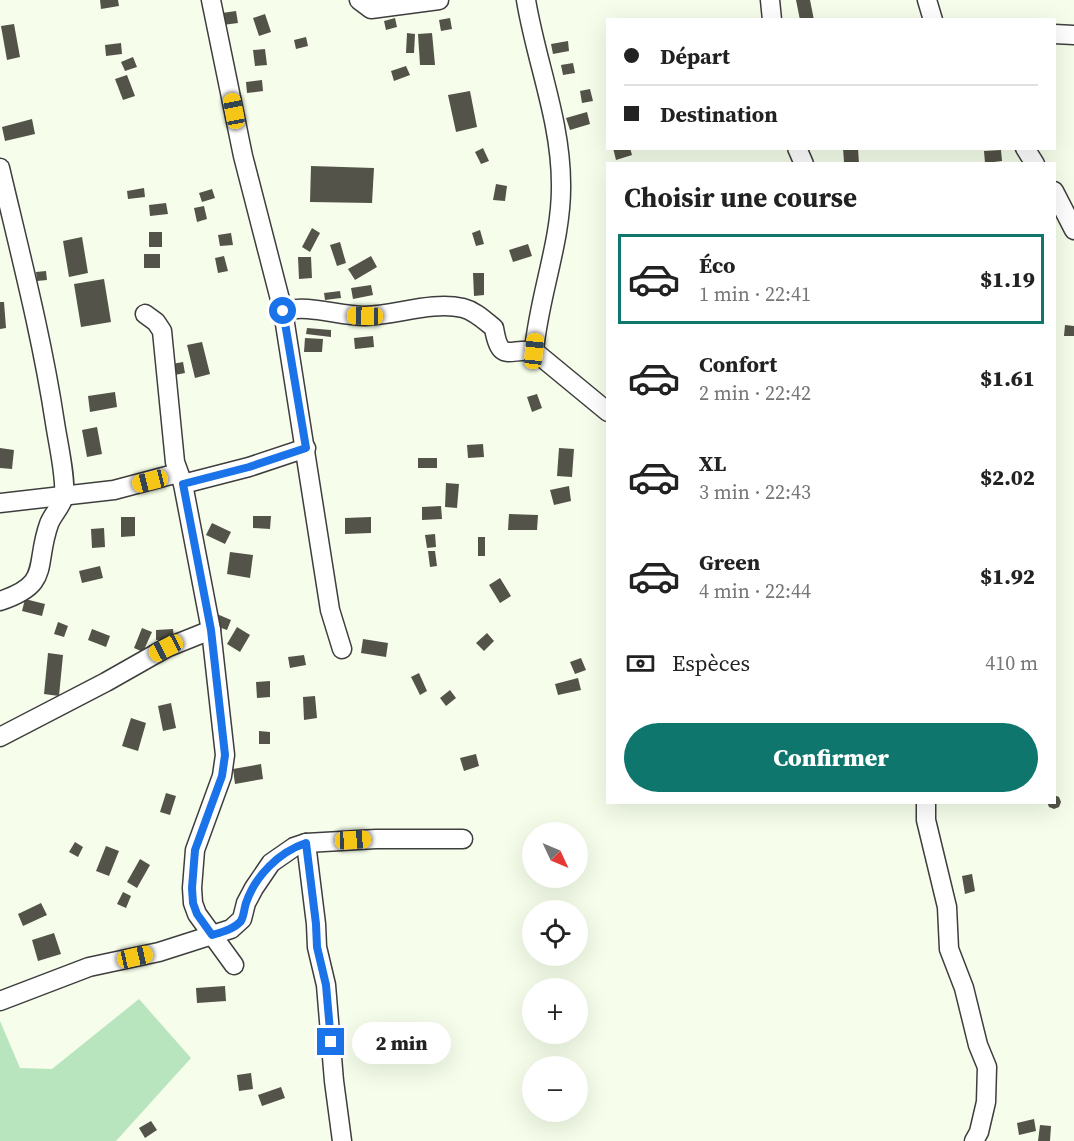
<!DOCTYPE html>
<html lang="fr">
<head>
<meta charset="utf-8">
<style>
	body { margin:0; font-family:"Source Serif 4",serif; background:#f2f2f2; color:#222; height:100vh; display:flex; flex-direction:column; font-size:22px; white-space:nowrap }
	* { box-sizing:border-box; margin:0 }
	p { font-size:20px; color:#767676 }
	.icon { flex:none; width:33px; height:33px; fill:none; stroke:currentColor; stroke-width:2; stroke-linecap:round; stroke-linejoin:round }
	.map { position:relative; flex:1; overflow:hidden }
	.details { position:absolute; left:606px; top:162px; width:450px; height:642px; display:flex; flex-direction:column; background:#fff; border-radius:0px; box-shadow:0 6px 24px #0002 }
	.details>* { flex:none }
	.banner { position:absolute; left:606px; top:18px; width:450px; height:132px; border-radius:0px; box-shadow:0 6px 24px #0002; display:grid; align-content:center; height:132px; padding:0 18px; background:#fff }
	.needle { width:39px; rotate:134deg }
	.tools { position:absolute; left:522px; top:822px; display:grid; gap:12px }
	.tools a { display:grid; place-items:center; width:66px; height:66px; border-radius:50%; background:#fff; box-shadow:0 6px 24px #0002; font-size:30px }
	.end { position:absolute; width:27px; height:27px; margin:-14px; border:8px solid #1a73e8; background:#fff; box-shadow:0 0 0 3px #fff }
	.from { border-radius:50% }
	.bubble { position:absolute; height:42px; border-radius:21px; background:#fff; box-shadow:0 6px 24px #0002; font-size:20px; font-weight:800; line-height:42px; text-align:center }
	.car { position:absolute; width:18px; height:36px; margin:-18px -9px; border-radius:8px; box-shadow:0 0 4px 2px #0007; background:linear-gradient(#f5c518 24%,#345 0 40%,#f5c518 0 76%,#345 0 86%,#f5c518 0) }
	.banner b { display:flex; align-items:center; gap:21px; height:57px; font-size:22px }
	.banner b+b { border-top:2px solid #e0e0e0 }
	.banner i { width:15px; height:15px; background:#222 }
	ul { padding:0; list-style:none }
	li { display:flex; align-items:center; gap:18px; height:90px; margin:0 12px 9px; padding:0 6px; border:3px solid transparent; border-radius:0px }
	li div { flex:1 }
	li b { display:block; font-size:22px }
	li em { font-style:normal; font-weight:800 }
	li.on { border-color:#0f766e }
	li>.icon { width:54px; height:54px; stroke-width:1.5 }
	h2 { padding:0 18px; font-size:27px; line-height:72px }
	.pay { display:flex; align-items:center; gap:15px; height:66px; padding:0 18px; font-size:22px }
	.pay p { margin-inline-start:auto }
	.primary-button { display:flex; gap:12px; margin-top:auto; padding:12px 18px }
	.primary-button a { flex:1; height:69px; border-radius:36px; background:#0f766e; color:#fff; font-size:24px; font-weight:800; line-height:69px; text-align:center }
	.map>svg:first-child { display:block }
</style>
</head>
<body>
<div class="map">
<svg width="1074" height="1141" viewBox="0 0 1074 1141">
	<rect width="100%" height="100%" fill="#f6feeb"/>
	<path fill="#b8e5bd" d="M139 999 191 1058 116 1141H0V1021L20 1068 52 1069Z"/>
	<g fill="#535349">
		<path d="M100 0H118L119 6 101 9Z"/>
		<path d="M796 0H810L814 20H800Z"/>
		<path d="M236 11 238 23 223 25 222 13Z"/>
		<path d="M265 14 271 32 259 36 253 18Z"/>
		<path d="M395 18 397 27 386 30 384 21Z"/>
		<path d="M450 18 452 29 441 31 439 20Z"/>
		<path d="M14 24 20 57 7 60 1 26Z"/>
		<path d="M407 33 415 34 414 53H406Z"/>
		<path d="M432 33 435 65H420L418 34Z"/>
		<path d="M306 37 308 46 296 49 294 40Z"/>
		<path d="M568 41 569 51 553 54 551 44Z"/>
		<path d="M121 43 122 54 106 56 105 45Z"/>
		<path d="M265 49 267 65 255 66 253 50Z"/>
		<path d="M133 57 137 67 125 71 121 62Z"/>
		<path d="M573 63 575 73 563 75 561 65Z"/>
		<path d="M406 66 410 75 394 81 391 71Z"/>
		<path d="M127 75 135 96 123 100 115 79Z"/>
		<path d="M262 80 263 91 247 93 246 82Z"/>
		<path d="M590 89 593 101 582 103 580 91Z"/>
		<path d="M470 91 477 127 456 132 448 95Z"/>
		<path d="M587 112 590 124 570 130 566 118Z"/>
		<path d="M32 119 35 134 5 141 2 127Z"/>
		<path d="M483 148 489 161 481 164 475 152Z"/>
		<path d="M613 148H630L632 155 616 160Z"/>
		<path d="M843 148H858L859 164 844 162Z"/>
		<path d="M1001 150 1002 161 985 163 984 151Z"/>
		<path d="M311 166 374 168 372 203 310 202Z"/>
		<path d="M496 184 507 186 505 201 493 200Z"/>
		<path d="M144 188 145 197 128 199 127 191Z"/>
		<path d="M212 189 215 198 202 202 199 193Z"/>
		<path d="M166 203 168 214 150 216 149 205Z"/>
		<path d="M204 206 207 219 197 222 194 208Z"/>
		<path d="M312 228 320 233 310 252 302 247Z"/>
		<path d="M480 230 484 244 476 246 472 233Z"/>
		<rect x="149" y="232" width="13" height="15"/>
		<path d="M231 233 233 245 220 246 218 235Z"/>
		<path d="M82 237 88 273 69 277 63 241Z"/>
		<path d="M340 242 346 263 337 266 330 245Z"/>
		<path d="M528 244 532 256 513 262 509 250Z"/>
		<rect x="144" y="254" width="16" height="14"/>
		<path d="M224 256 228 271 218 273 215 258Z"/>
		<path d="M371 256 377 267 355 280 348 269Z"/>
		<path d="M298 257H311L312 278 299 279Z"/>
		<path d="M46 271 47 280 37 281 36 272Z"/>
		<path d="M473 273H484V295L474 296Z"/>
		<path d="M104 279 111 322 81 327 74 284Z"/>
		<path d="M371 285 373 295 353 299 351 288Z"/>
		<path d="M340 291 341 298 325 300 324 293Z"/>
		<path d="M0 302H4L6 328 0 329Z"/>
		<path d="M1065 325 1074 326V336H1064Z"/>
		<path d="M307 328 331 330V337L306 334Z"/>
		<path d="M373 336 374 347 355 349 354 338Z"/>
		<path d="M305 338 323 339 322 352H304Z"/>
		<path d="M202 342 210 374 195 378 187 345Z"/>
		<path d="M183 362 185 373 175 375 172 364Z"/>
		<path d="M115 392 117 407 90 412 88 396Z"/>
		<path d="M537 394 542 408 532 412 527 397Z"/>
		<path d="M97 427 102 454 87 457 82 430Z"/>
		<path d="M483 444 484 457 468 458 467 445Z"/>
		<path d="M0 448 14 450 12 469 0 468Z"/>
		<path d="M559 448 574 449 572 477 557 476Z"/>
		<rect x="418" y="458" width="19" height="10"/>
		<path d="M446 483 459 484 457 508 445 507Z"/>
		<path d="M569 486 571 501 554 505 550 490Z"/>
		<path d="M441 506 442 519 422 520V507Z"/>
		<path d="M509 514 538 515 537 530H508Z"/>
		<path d="M253 516H271L270 529 253 528Z"/>
		<path d="M121 517H135V536L121 537Z"/>
		<path d="M371 517V533L345 534V518Z"/>
		<path d="M212 523 231 532 225 544 206 535Z"/>
		<path d="M104 528 105 547 92 548 91 529Z"/>
		<path d="M435 534 436 547 427 548 425 535Z"/>
		<rect x="478" y="537" width="7" height="19"/>
		<path d="M428 551H435L437 566 430 567Z"/>
		<path d="M230 552 253 555 250 578 227 574Z"/>
		<path d="M100 566 103 578 82 583 79 571Z"/>
		<path d="M500 578 511 596 500 603 489 585Z"/>
		<path d="M25 599 45 604 42 616 22 611Z"/>
		<path d="M217 614 231 620 227 630 213 625Z"/>
		<path d="M58 622 68 626 64 637 54 634Z"/>
		<path d="M237 627 250 635 240 652 227 644Z"/>
		<path d="M142 628 152 632 143 652 134 648Z"/>
		<path d="M92 629 110 636 106 647 88 640Z"/>
		<path d="M173 629 174 639 156 640V630Z"/>
		<path d="M487 633 494 641 484 651 476 643Z"/>
		<path d="M363 639 388 643 386 657 361 653Z"/>
		<path d="M48 653 63 655 59 696 44 694Z"/>
		<path d="M304 655 306 665 290 668 288 657Z"/>
		<path d="M581 658 586 670 575 674 570 662Z"/>
		<path d="M419 673 427 691 420 695 411 677Z"/>
		<path d="M578 678 581 690 558 695 555 684Z"/>
		<path d="M270 681V697L257 698 256 682Z"/>
		<path d="M450 690 456 698 446 706 440 698Z"/>
		<path d="M315 696 317 718 304 720 303 697Z"/>
		<path d="M171 703 176 728 163 731 158 706Z"/>
		<path d="M131 718 146 723 138 751 122 746Z"/>
		<path d="M259 731 270 732V744H259Z"/>
		<path d="M476 754 479 766 464 771 460 758Z"/>
		<path d="M261 764 263 779 235 784 233 769Z"/>
		<path d="M166 793 176 796 170 815 160 812Z"/>
		<path d="M1054 795 1059 797 1061 802 1059 807 1054 809 1049 807 1047 802H1054Z"/>
		<path d="M75 842 83 847 78 857 69 852Z"/>
		<path d="M106 846 119 851 109 876 96 871Z"/>
		<path d="M140 859 150 865 137 888 127 882Z"/>
		<path d="M972 874 975 891 965 894 962 876Z"/>
		<path d="M123 892 131 896 126 908 117 904Z"/>
		<path d="M41 903 47 915 23 926 18 914Z"/>
		<path d="M54 933 61 954 38 961 32 940Z"/>
		<path d="M225 986 226 1001 197 1003 196 988Z"/>
		<path d="M251 1073 253 1089 239 1091 237 1075Z"/>
		<path d="M281 1087 285 1098 262 1106 258 1095Z"/>
		<path d="M1034 1119 1036 1131 1019 1135 1017 1123Z"/>
		<path d="M151 1121 157 1130 145 1138 139 1128Z"/>
		<path d="M1040 1125 1051 1126 1050 1141H1038Z"/>
	</g>
	<g fill="none" stroke-linecap="round" stroke-linejoin="round">
		<defs>
			<g id="street">
				<path d="M211 0 243 156 283 311 330 610 342 649"/>
				<path d="M359 0 371 9 439 0"/>
				<path d="M526 0C536 61 561 121 561 184 562 240 539 295 534 351"/>
				<path d="M770 0 772 20"/>
				<path d="M927 0 933 20"/>
				<path d="M1054 34 1074 35"/>
				<path d="M797 148 804 164"/>
				<path d="M1025 148 1035 164"/>
				<path d="M0 168C20 253 42 337 55 423 58 443 66 477 64 496 62 506 52 515 49 524 34 566 52 584 0 601"/>
				<path d="M1054 191 1074 230"/>
				<path d="M283 311C309 304 338 316 365 316 397 315 432 301 463 308 475 311 484 320 494 328 500 364 509 348 534 351L608 412"/>
				<path d="M145 314 156 322 162 331 175 462 183 484 211 630 225 755 222 776 195 850 192 888 193 903 197 914 234 965"/>
				<path d="M183 484 249 467 306 448"/>
				<path d="M0 503 114 490 178 473"/>
				<path d="M0 737 106 682 166 648 211 630"/>
				<path d="M926 802V820L947 907 949 949 964 988 978 1045 987 1067 986 1102 979 1132 974 1141"/>
				<path d="M306 843 316 924 317 947 326 985 334 1081 342 1141"/>
				<path d="M0 1001 89 967 159 952 231 929 242 919 246 903 254 888 271 863 294 847 306 843 376 839H463"/>
			</g>
		</defs>
		<use href="#street" stroke="#3e3e3e" stroke-width="21"/>
		<use href="#street" stroke="#fff" stroke-width="18"/>
	</g>
	<g fill="none" stroke-linecap="round" stroke-linejoin="round">
		<path stroke="#1a73e8" stroke-width="8" d="M283 311 306 448 249 467 183 484 211 630 225 755 222 776 195 850 192 888 193 903 197 914 212 935C222 932 234 929 241 921 244 916 244 909 246 903 255 876 279 852 306 843L316 924 317 947 326 985 331 1042"/>
	</g>
</svg>
<div class="tools">
<a><svg class="needle" viewBox="-14 -14 28 28"><path d="M0-13l5 13h-10z" fill="#e53935"/><path d="M0 13l5-13h-10z" fill="#767676"/></svg></a>
<a><svg class="icon" aria-label="locate" viewBox="0 0 24 24"><circle cx="12" cy="12" r="6"/><path d="M12 2v4M12 18v4M2 12h4M18 12h4"/></svg></a>
<a>+</a>
<a>−</a>
</div>
<i class="end from" style="left:283px;top:311px"></i>
<i class="end" style="left:331px;top:1042px"></i>
<div class="bubble" style="left:352px;top:1022px;width:99px">2 min</div>
<i class="car" style="left:234px;top:111px;rotate:349deg"></i>
<i class="car" style="left:365px;top:316px;rotate:271deg"></i>
<i class="car" style="left:534px;top:351px;rotate:6deg"></i>
<i class="car" style="left:150px;top:481px;rotate:256deg"></i>
<i class="car" style="left:166px;top:648px;rotate:242deg"></i>
<i class="car" style="left:353px;top:840px;rotate:87deg"></i>
<i class="car" style="left:135px;top:957px;rotate:77deg"></i>
<div class="banner">
<b><i class="from"></i>Départ</b>
<b><i></i>Destination</b>
</div>
<section class="details">
<h2>Choisir une course</h2>
<ul>
<li class="on"><svg class="icon" aria-label="car" viewBox="0 0 24 24"><path d="M5 17H2v-5l4-1 3-4h7l3 4 3 1v5h-3M9 17h6M6 11h13"/><circle cx="7" cy="17" r="2"/><circle cx="17" cy="17" r="2"/></svg><div><b>Éco</b><p>1 min · 22:41</p></div><em>$1.19</em></li>
<li><svg class="icon" aria-label="car" viewBox="0 0 24 24"><path d="M5 17H2v-5l4-1 3-4h7l3 4 3 1v5h-3M9 17h6M6 11h13"/><circle cx="7" cy="17" r="2"/><circle cx="17" cy="17" r="2"/></svg><div><b>Confort</b><p>2 min · 22:42</p></div><em>$1.61</em></li>
<li><svg class="icon" aria-label="car" viewBox="0 0 24 24"><path d="M5 17H2v-5l4-1 3-4h7l3 4 3 1v5h-3M9 17h6M6 11h13"/><circle cx="7" cy="17" r="2"/><circle cx="17" cy="17" r="2"/></svg><div><b>XL</b><p>3 min · 22:43</p></div><em>$2.02</em></li>
<li><svg class="icon" aria-label="car" viewBox="0 0 24 24"><path d="M5 17H2v-5l4-1 3-4h7l3 4 3 1v5h-3M9 17h6M6 11h13"/><circle cx="7" cy="17" r="2"/><circle cx="17" cy="17" r="2"/></svg><div><b>Green</b><p>4 min · 22:44</p></div><em>$1.92</em></li>
</ul>
<div class="pay"><svg class="icon" aria-label="cash" viewBox="0 0 24 24"><path d="M3 7h18v10H3z"/><circle cx="12" cy="12" r="2"/></svg>Espèces<p>410 m</p></div>
<div class="primary-button"><a>Confirmer</a></div>
</section>
</div>
</body>
</html>
